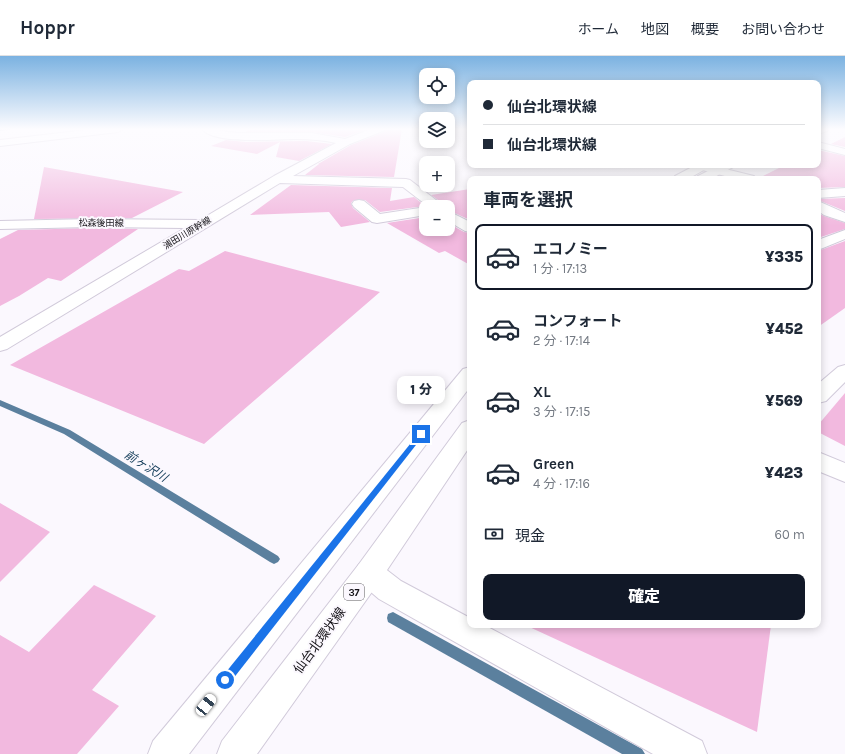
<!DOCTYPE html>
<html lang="ja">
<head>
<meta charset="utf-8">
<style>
	body { margin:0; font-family:Karla,"Noto Sans JP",sans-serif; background:#f6f6f7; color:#1f2937; height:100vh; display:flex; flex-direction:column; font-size:15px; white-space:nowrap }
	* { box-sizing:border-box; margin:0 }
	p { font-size:13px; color:#747a83 }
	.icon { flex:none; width:22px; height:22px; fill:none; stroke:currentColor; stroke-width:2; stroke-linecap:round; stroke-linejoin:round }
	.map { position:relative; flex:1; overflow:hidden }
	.side { position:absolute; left:467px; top:120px; width:354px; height:452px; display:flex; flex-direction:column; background:#fff; border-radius:8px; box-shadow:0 2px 10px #0003 }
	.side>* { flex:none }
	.banner { position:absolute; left:467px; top:24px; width:354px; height:88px; border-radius:8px; box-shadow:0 2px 10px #0003; display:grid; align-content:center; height:88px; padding:0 16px; background:#fff }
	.buttons { position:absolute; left:419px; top:12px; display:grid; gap:8px }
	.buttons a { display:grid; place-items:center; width:36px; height:36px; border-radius:8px; background:#fff; box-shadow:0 2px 10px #0003; font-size:20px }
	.end { position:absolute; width:18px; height:18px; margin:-9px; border:5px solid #1a73e8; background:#fff; box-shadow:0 0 0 2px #fff }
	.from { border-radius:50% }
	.bubble { position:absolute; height:28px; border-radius:8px; background:#fff; box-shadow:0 2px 10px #0003; font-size:13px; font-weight:800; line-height:28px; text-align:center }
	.car { position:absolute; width:12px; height:24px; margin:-12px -6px; border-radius:5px; box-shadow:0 0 3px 1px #0007; background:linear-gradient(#fff 24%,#345 0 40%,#fff 0 76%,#345 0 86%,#fff 0) }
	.banner b { display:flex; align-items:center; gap:14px; height:38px; font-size:15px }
	.banner b+b { border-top:1px solid #e0e1e3 }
	.banner i { width:10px; height:10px; background:#1f2937 }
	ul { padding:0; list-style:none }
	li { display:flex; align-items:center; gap:12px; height:66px; margin:0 8px 6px; padding:0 8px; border:2px solid transparent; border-radius:8px }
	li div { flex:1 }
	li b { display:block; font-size:15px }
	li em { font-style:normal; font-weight:800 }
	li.current { border-color:#111827 }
	li>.icon { width:36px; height:36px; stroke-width:1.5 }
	h2 { padding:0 16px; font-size:18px; line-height:48px }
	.pay { display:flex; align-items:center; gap:10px; height:44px; padding:0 16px; font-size:15px }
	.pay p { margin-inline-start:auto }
	.cta { display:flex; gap:8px; margin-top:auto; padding:8px 16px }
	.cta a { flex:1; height:46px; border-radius:8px; background:#111827; color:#fff; font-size:16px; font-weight:800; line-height:46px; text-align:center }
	header { display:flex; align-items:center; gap:24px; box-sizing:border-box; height:56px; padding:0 20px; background:#fff; border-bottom:1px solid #e0e1e3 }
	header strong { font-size:19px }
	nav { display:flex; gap:22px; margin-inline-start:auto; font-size:14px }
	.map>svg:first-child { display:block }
</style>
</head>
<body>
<header>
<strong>Hoppr</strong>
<nav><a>ホーム</a><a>地図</a><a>概要</a><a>お問い合わせ</a></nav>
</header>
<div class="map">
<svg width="845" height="698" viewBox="0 0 845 698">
	<rect width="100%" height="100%" fill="#fbf8fe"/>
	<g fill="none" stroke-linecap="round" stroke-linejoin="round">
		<g fill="#5b809e" fill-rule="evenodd">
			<path d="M0 73H16L0 75Z"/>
			<path d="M0 344 70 374 278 500 280 503 278 506 274 508 270 506 64 378 0 350Z"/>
			<path d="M393 556 642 693 645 698H622L388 566 387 562 388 558Z"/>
		</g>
	</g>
	<g fill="#f2b9df">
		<path d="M252 73H368L345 81 312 76H245Z"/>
		<path d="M385 73H402L394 121 305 119 319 108H318L351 89 384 76Z"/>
		<path d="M845 81V91L831 88Z"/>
		<path d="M226 84 246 86 306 85 332 88 299 105 276 101 280 86 257 98 211 90Z"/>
		<path d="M818 94 845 100V131L818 132V123H757L785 109H818Z"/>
		<path d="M44 111 183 136 132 162 34 163Z"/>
		<path d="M291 129 392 132 390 145 414 141 425 150 380 156 365 144H354L351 147 353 152 370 166 341 171 329 156 250 159Z"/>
		<path d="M470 133V164L448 154V151L431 139Z"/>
		<path d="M845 142V155L818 144V143Z"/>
		<path d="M818 157 824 160 845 167V173L818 182Z"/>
		<path d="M426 161V173H448V167L464 176 470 177V209L445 195 439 197 387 167Z"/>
		<path d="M92 172 138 173 61 225 48 222 19 240 0 250V183L18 174Z"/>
		<path d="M845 185V252L818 271V195Z"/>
		<path d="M225 195 380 236 204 388 10 309 179 213 189 215Z"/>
		<path d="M845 337V390L818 376V369Z"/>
		<path d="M0 447 50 476 0 526Z"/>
		<path d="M94 529 156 560 92 634 119 650 77 698H0V579L29 596Z"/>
		<path d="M525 569H771L757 676Z"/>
	</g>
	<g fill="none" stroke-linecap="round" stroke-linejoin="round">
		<defs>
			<g id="minor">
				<path d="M202 73H214L227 76 240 77H312L345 83 371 73H384L383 75 350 88 293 120 406 123 410 124 445 151H429L403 131 280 127 7 293 0 295V281L185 172 92 171 0 173V165L92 163 200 164 274 120 336 87C323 84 310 83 296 83 276 83 215 89 202 73Z"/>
				<path d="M818 86 845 93V99L818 92Z"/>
				<path d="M689 109H709L754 120 756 123H736L691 111Z"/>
				<path d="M845 132V140L818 142V134Z"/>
				<path d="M359 144 364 145 380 158 426 151V159L377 167 372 166 354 151 352 148 354 145Z"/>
				<path d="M818 145 845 157V166L824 159 818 155Z"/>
				<path d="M448 155 470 166V176L465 175 448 165Z"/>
				<path d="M845 174V183L818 194V184Z"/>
				<path d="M845 309V326L826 345 818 347V328L838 311Z"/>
				<path d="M818 396 845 407V426L818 415Z"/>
				<path d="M369 505 379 508 401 525 470 562V569H484L702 685 707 698H653L379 543 359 526 354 517 359 508Z"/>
			</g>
			<g id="major">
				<path d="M818 73H828L827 75 818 78Z"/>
				<path d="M696 109H711L709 111 688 123H673L675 120Z"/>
				<path d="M720 109H735L733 111 711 123H696L698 120Z"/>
				<path d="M470 311V331L189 698H148L153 685 463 313Z"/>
				<path d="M470 364V390L379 526 257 698H217L222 685 359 508 462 367Z"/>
			</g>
			<path id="highway" d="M95 73H123L118 76 0 90V84Z"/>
		</defs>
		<use href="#minor" stroke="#d1cada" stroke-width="2"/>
		<use href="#major" stroke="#d1cada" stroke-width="2"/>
		<use href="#highway" stroke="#d1cada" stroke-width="2"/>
		<use href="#minor" fill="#fff" fill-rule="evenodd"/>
		<use href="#major" fill="#fff" fill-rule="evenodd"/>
		<use href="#highway" fill="#fff" fill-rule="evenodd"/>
	</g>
	<linearGradient id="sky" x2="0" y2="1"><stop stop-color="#7bb2e1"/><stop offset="0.43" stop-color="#fdfcff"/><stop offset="1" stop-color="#fdfcff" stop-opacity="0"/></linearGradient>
	<rect width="845" height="170" fill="url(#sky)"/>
	<path fill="#1a73e8" d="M421 376 424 378 423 380 229 628 225 629 222 628 220 624 222 621 419 377Z"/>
	<g text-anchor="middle" stroke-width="4" stroke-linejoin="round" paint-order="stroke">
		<g font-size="9" fill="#151318" stroke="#fbf8fe">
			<text x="101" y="170">松森後田線</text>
			<text transform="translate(187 177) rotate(-31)" y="3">浦田川原幹線</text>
		</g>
		<rect fill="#fbf8fe" stroke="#5a585d" stroke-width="1" x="344" y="528" width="20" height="16" rx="3"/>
		<g font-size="10" font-weight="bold" fill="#151318">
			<text x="354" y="540">37</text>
		</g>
		<g font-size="12" font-style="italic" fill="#133c59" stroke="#fbf8fe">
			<text transform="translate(146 410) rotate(32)" y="4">前ヶ沢川</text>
		</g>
		<g font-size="13" fill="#151318" stroke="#fbf8fe">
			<text transform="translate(319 584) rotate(-54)" y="5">仙台北環状線</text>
		</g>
	</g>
</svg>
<div class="buttons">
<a><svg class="icon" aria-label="locate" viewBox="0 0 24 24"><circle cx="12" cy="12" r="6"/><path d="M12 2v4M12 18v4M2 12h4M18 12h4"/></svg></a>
<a><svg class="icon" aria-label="layers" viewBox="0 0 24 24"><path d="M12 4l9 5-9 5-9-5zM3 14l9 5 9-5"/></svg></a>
<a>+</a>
<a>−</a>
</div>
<i class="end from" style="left:225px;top:624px"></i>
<i class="end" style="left:421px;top:378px"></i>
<div class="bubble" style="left:397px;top:320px;width:48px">1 分</div>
<i class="car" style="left:206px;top:649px;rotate:39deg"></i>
<div class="banner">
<b><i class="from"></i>仙台北環状線</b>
<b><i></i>仙台北環状線</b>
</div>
<section class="side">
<h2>車両を選択</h2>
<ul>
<li class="current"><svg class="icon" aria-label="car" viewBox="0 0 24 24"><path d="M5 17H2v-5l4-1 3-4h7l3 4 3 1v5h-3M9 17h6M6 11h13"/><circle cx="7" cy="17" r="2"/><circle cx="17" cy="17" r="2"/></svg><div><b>エコノミー</b><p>1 分 · 17:13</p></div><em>¥335</em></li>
<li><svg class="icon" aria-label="car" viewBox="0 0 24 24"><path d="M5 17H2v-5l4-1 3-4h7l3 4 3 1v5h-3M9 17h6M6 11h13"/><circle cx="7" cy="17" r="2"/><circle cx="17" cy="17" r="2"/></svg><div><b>コンフォート</b><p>2 分 · 17:14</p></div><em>¥452</em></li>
<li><svg class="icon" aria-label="car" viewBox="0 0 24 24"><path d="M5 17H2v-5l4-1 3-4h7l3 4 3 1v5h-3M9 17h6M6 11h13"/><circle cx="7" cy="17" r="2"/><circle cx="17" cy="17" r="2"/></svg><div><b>XL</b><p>3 分 · 17:15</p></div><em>¥569</em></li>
<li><svg class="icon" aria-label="car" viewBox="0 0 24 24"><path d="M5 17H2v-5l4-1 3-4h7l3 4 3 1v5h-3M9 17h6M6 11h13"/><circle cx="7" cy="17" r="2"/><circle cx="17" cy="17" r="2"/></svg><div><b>Green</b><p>4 分 · 17:16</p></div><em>¥423</em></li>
</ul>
<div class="pay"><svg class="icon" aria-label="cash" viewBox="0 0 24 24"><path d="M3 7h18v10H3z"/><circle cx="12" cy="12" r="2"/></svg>現金<p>60 m</p></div>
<div class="cta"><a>確定</a></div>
</section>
</div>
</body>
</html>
